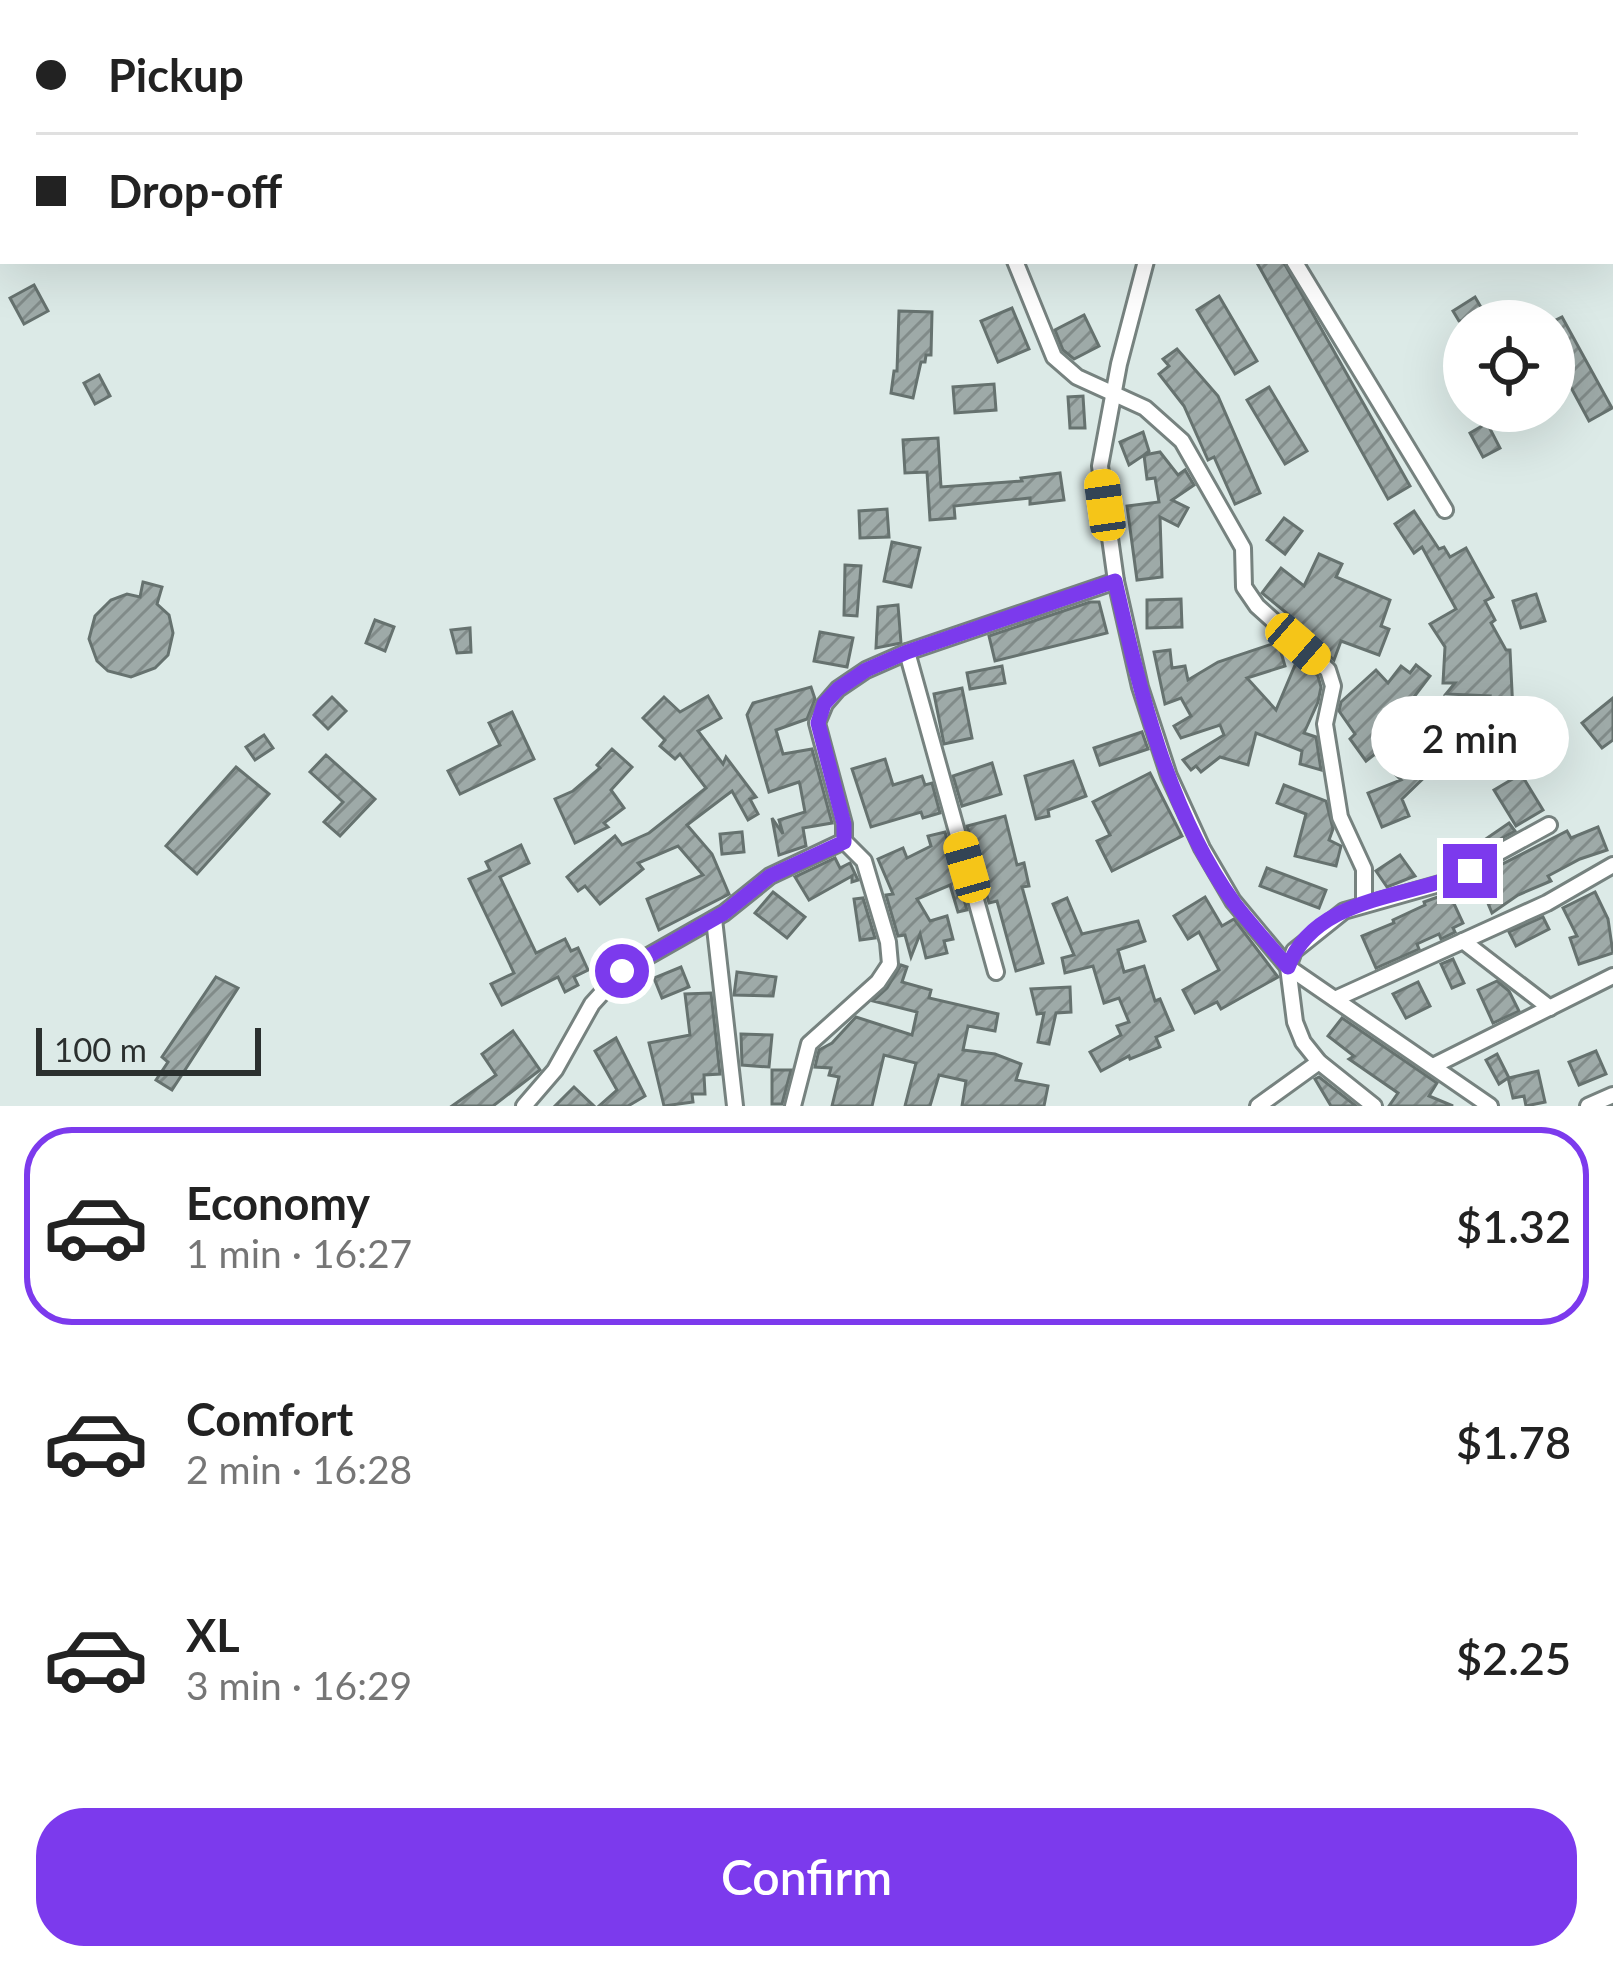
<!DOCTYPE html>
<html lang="en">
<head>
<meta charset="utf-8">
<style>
	body { margin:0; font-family:Lato,sans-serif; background:#f6f6f6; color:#222; height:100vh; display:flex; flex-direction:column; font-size:45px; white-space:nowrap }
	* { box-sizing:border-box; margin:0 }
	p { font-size:39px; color:#767676 }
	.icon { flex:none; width:66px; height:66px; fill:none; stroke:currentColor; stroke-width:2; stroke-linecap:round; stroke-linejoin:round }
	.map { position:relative; height:1106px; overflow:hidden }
	.side { display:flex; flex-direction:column; background:#fff; flex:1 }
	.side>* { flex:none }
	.hud { position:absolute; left:0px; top:0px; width:1614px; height:264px; box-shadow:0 12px 48px #0002; display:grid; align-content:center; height:264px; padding:0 36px; background:#fff }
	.fabs { position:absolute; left:1443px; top:300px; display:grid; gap:24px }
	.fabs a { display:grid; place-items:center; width:132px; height:132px; border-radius:50%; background:#fff; box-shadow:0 12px 48px #0002; font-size:60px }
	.scale { position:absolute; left:36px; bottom:30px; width:225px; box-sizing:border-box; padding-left:12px; border:6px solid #2b302f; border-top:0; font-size:33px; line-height:42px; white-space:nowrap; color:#2b302f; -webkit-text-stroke:9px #dceae7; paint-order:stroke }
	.end { position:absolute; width:54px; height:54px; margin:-27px; border:15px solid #7c3aed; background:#fff; box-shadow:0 0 0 6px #fff }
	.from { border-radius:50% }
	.bubble { position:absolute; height:84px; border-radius:42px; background:#fff; box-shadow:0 12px 48px #0002; font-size:39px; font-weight:600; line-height:84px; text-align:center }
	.car { position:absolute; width:36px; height:72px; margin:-36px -18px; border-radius:15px; box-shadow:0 0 9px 3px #0007; background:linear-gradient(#f5c518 24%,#345 0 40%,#f5c518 0 76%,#345 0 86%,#f5c518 0) }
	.hud b { display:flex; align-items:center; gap:42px; height:114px; font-size:45px }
	.hud b+b { border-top:3px solid #e0e0e0 }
	.hud i { width:30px; height:30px; background:#222 }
	ul { padding:21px 0 0; list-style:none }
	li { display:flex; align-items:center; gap:36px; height:198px; margin:0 24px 18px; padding:0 12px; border:6px solid transparent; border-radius:48px }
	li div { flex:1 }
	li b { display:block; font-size:45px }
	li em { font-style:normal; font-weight:600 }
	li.active { border-color:#7c3aed }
	li>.icon { width:108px; height:108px; stroke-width:1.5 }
	.primary-button { display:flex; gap:24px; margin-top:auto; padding:24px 36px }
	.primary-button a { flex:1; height:138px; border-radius:48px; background:#7c3aed; color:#fff; font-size:48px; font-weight:600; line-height:138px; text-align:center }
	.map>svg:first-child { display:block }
</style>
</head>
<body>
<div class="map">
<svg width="1613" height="1106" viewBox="0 0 1613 1106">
	<defs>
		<pattern id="building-hatch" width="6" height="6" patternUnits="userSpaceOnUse" patternTransform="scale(3)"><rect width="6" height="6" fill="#9eaaa8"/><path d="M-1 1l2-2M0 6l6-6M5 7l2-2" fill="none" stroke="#818b89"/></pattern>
	</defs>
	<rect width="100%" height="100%" fill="#dceae7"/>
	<g fill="url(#building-hatch)" stroke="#66726f" stroke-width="3">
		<path d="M1256 261H1283L1410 486 1388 499Z"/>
		<path d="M34 285 48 311 24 324 10 298Z"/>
		<path d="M1219 296 1257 361 1235 374 1197 310Z"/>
		<path d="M1475 297 1489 321H1459L1453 311Z"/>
		<path d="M1012 308 1029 349 998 362 981 321Z"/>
		<path d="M899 311 932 312 931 355H926L925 362H921L913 398 891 393 894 371H897Z"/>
		<path d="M1084 315 1099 346 1074 359 1063 350 1055 330Z"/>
		<path d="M1562 317 1612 408 1589 421 1554 356V321Z"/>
		<path d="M1177 349 1218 396 1260 493 1235 504 1214 457 1208 460 1184 406 1159 374 1169 366 1163 359Z"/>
		<path d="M99 375 110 396 95 404 84 383Z"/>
		<path d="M994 384 996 410 955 413 953 387Z"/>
		<path d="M1269 387 1307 451 1285 464 1247 400Z"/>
		<path d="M1083 396 1085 428H1070L1068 397Z"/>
		<path d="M1487 423 1500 448 1483 457 1470 433Z"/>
		<path d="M1143 432 1149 451 1144 455 1160 452 1178 475 1185 470 1194 485 1172 500 1188 508 1178 526 1160 517 1162 577 1137 580 1127 506 1159 502 1155 478 1147 479 1144 455 1129 465 1120 442Z"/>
		<path d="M938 438 941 487 1022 481 1021 478 1060 473 1064 500 1030 504V498L954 506 955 518 930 520 927 472 905 473 903 440Z"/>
		<path d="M887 509 889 537 860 538 859 511Z"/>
		<path d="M1414 511 1439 549 1444 547 1450 557 1466 548 1493 597 1485 601 1495 620 1491 623 1506 650H1510L1513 712 1508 734 1486 714 1505 746 1502 757 1462 742 1439 772 1432 770 1402 799 1409 816 1382 827 1368 793 1401 780 1375 754 1366 761 1350 739 1355 734 1339 711 1341 702 1376 670 1388 683 1401 666 1410 673 1416 665 1430 676 1407 706 1423 724 1444 697 1482 727 1490 696 1446 694 1455 683H1443L1445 647 1430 624 1456 609 1422 547 1414 553 1395 524Z"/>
		<path d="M1284 518 1302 531 1285 554 1267 540Z"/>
		<path d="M892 542 920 548 911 587 884 581Z"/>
		<path d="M1319 554 1342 564 1336 577 1390 600 1381 626 1389 629 1379 655 1341 641 1334 660 1296 626 1299 623 1262 593 1281 568 1304 586Z"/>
		<path d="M845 565 861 566 857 616 844 615Z"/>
		<path d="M143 582 162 587 157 604 169 615 173 633 168 655 155 668 131 677 108 671 97 661 89 639 95 616 111 600 127 594 140 597Z"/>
		<path d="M1536 594 1545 621 1521 628 1513 601Z"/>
		<path d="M1181 599 1182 627 1147 628V600Z"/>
		<path d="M1090 602H1099L1107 633 995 661 989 636Z"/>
		<path d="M898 605 901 643 876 648 878 607Z"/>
		<path d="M375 620 394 627 385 651 366 643Z"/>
		<path d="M470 628 471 652 457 653 451 630Z"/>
		<path d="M820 632 853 638 847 667 814 661Z"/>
		<path d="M1278 642 1285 666 1247 678 1276 710 1298 658 1318 676 1321 687 1318 702 1304 733 1316 737 1321 770 1300 764 1302 751 1256 733 1248 765 1220 757 1201 772 1196 766 1191 770 1183 760 1224 735 1220 725 1181 738 1174 726 1191 716 1181 698 1165 704 1154 652 1170 650 1172 668 1185 666 1188 680 1218 662Z"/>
		<path d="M1002 666 1005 683 970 689 967 673Z"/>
		<path d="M811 687 815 699 807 719 776 730 783 754 812 749 832 823 803 828 806 846 779 855 772 818 783 834 779 820 805 812 800 785 799 782 769 792 747 715 753 703Z"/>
		<path d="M962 688 972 738 944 744 934 694Z"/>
		<path d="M708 696 721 718 698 731 723 764 726 757 756 797 750 799 758 814 748 820 732 791 687 825 712 854 729 894 659 930 647 899 703 875 678 846 638 863 643 869 600 904 585 886 578 891 567 877 615 836 622 845 649 833 706 788 680 754 675 759 660 746 665 740 643 718 664 697 680 712Z"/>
		<path d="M332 697 346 711 328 729 314 715Z"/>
		<path d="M1613 698V740L1602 748 1582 723Z"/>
		<path d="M512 712 534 759 460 794 448 771 500 745 489 723Z"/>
		<path d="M1537 721 1546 729 1540 735 1548 743 1534 758 1517 743Z"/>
		<path d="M1142 732 1148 749 1100 765 1094 748Z"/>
		<path d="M264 735 273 748 255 760 246 747Z"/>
		<path d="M612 749 632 767 611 790 624 808 604 823 608 827 575 843 555 799 573 791 600 768 597 765Z"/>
		<path d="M326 755 375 799 340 836 324 822 343 802 310 772Z"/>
		<path d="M885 759 893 785 922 776 925 785 932 783 940 813 923 818 921 812 871 827 852 769Z"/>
		<path d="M1073 761 1086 796 1048 810 1049 816 1036 819 1025 776Z"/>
		<path d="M992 763 1001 794 962 806 953 776Z"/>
		<path d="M236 767 269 794 197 874 166 846Z"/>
		<path d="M1150 773 1182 836 1112 871 1097 841 1110 835 1093 802Z"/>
		<path d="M1521 774 1543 810 1516 826 1494 790Z"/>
		<path d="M1284 785 1326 801 1333 829 1329 840 1341 846 1336 866 1295 856 1306 814 1277 803Z"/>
		<path d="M1005 816 1017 865 1024 863 1029 886 1022 887 1043 963 1016 971 997 901 989 903 967 826Z"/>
		<path d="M1509 823 1515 831 1466 858 1461 848 1479 840 1480 843Z"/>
		<path d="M1598 827 1607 850 1580 859 1548 876 1551 881 1518 895 1492 913 1487 901 1492 899 1481 875 1567 831 1571 838Z"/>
		<path d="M742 832 744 852 722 854 720 834Z"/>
		<path d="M945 832 967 910 958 912 950 885 917 899 930 921 947 916 953 939 944 941 947 953 926 958 920 934 911 957 905 935 898 936 886 895 893 894 878 859 903 848 907 858 931 846 928 836Z"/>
		<path d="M521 845 529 863 500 877 536 953 565 939 571 951 578 948 588 970 574 977 578 985 565 992 558 977 502 1005 491 984 514 973 469 879 490 870 486 862Z"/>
		<path d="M1400 855 1415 876 1387 887 1376 871Z"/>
		<path d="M835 858 840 868 850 863 858 880 852 882V876L809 900 795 877Z"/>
		<path d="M1267 868 1326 890 1319 908 1260 886Z"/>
		<path d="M773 892 805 917 787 938 755 913Z"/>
		<path d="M1595 892 1608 919 1613 953 1579 964 1570 938 1577 936 1563 908Z"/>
		<path d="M1449 893 1463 923 1453 928 1455 932 1441 939 1439 934 1417 944 1419 949 1376 968 1362 936 1394 923 1393 920 1425 905 1424 902Z"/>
		<path d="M1205 897 1222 926 1234 919 1278 977 1221 1009 1217 1002 1195 1013 1183 990 1219 970 1199 932 1188 939 1174 916Z"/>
		<path d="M863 898 875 938 860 940 854 899Z"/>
		<path d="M1067 898 1082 934 1138 921 1145 941 1118 950 1124 972 1144 966 1155 1001 1160 999 1173 1030 1156 1037 1160 1047 1130 1059 1129 1056 1101 1071 1090 1052 1121 1035 1117 1026 1129 1022 1119 998 1104 1003 1093 966 1065 973 1062 958 1074 955 1053 904Z"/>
		<path d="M1543 917 1549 929 1516 946 1509 932Z"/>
		<path d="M1453 959 1464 983 1452 988 1441 964Z"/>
		<path d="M901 965 907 967 902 982 931 990 929 998 998 1014 995 1031 968 1026 963 1050 995 1054 1021 1064 1016 1080 1048 1086 1044 1106H962L966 1081 939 1075 930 1106H905L916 1063 884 1055 872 1106H832L839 1077 829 1075 831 1068 815 1067 819 1050 832 1043 856 1017 912 1035 917 1012 873 1001 887 988Z"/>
		<path d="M681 967 689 987 662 998 654 978Z"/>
		<path d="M737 972 776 977 773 996 734 995Z"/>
		<path d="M216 977 238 988 172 1090 156 1080 168 1062 162 1057Z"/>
		<path d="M1497 981 1509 991 1519 1011 1493 1023 1478 990Z"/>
		<path d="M1418 982 1430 1006 1406 1018 1393 994Z"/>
		<path d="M1070 987 1071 1012 1056 1013 1049 1044 1038 1042 1044 1013 1037 1014 1031 989Z"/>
		<path d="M711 993 720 1074 704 1075 705 1094H692L693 1102 664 1106 649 1043 690 1035 685 994Z"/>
		<path d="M1342 1018 1437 1083 1429 1096 1453 1106H1389L1398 1093 1349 1059 1354 1056 1328 1036Z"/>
		<path d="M513 1031 540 1070 493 1106H452L496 1075 482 1054Z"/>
		<path d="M741 1034 772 1035 769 1067 742 1065Z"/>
		<path d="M616 1038 645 1096 628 1106H599L617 1090 595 1051Z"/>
		<path d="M1596 1051 1606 1074 1579 1085 1569 1062Z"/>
		<path d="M1497 1054 1509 1078 1538 1071 1545 1102 1526 1106 1524 1096 1513 1098 1508 1078 1499 1084 1486 1060Z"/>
		<path d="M772 1070H791L782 1104H772Z"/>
		<path d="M1319 1077 1356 1106H1331L1315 1079Z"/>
		<path d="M574 1087 594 1106H555Z"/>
	</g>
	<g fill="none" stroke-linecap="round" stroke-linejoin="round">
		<defs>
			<g id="minor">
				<path d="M472 0 473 3"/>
				<path d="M579 0 581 3"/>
				<path d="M701 0 703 3"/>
				<path d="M816 0 818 3"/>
				<path d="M1000 0 1001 3"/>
				<path d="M1318 0 1323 3"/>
				<path d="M663 3 669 0"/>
				<path d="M907 3 912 0"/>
				<path d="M1016 3 1022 0"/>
				<path d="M1226 3 1227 0"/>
				<path d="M1611 237 1613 239"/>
				<path d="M1015 261 1054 357 1077 377 1145 408 1182 441 1243 548 1244 587 1257 606 1328 670 1333 686 1325 724 1340 817 1364 869V903"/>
				<path d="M1146 261 1119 364 1100 466 1116 581 1140 687 1169 776 1202 848 1233 901 1288 967 1490 1106"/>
				<path d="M1294 261 1445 510"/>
				<path d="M907 652 996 972"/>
				<path d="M714 919 735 1106"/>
				<path d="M1463 941 1550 1008"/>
				<path d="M1335 999 1547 903 1613 865"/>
				<path d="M1433 1066 1613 976"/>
				<path d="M524 1106 555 1070 592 1004 622 971 724 913 770 876 844 841V824L817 723 825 704 838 689 866 670 907 652 1116 581"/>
				<path d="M793 1106 809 1044 878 982 890 964 888 942 864 861 844 841"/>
				<path d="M1258 1106 1319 1062"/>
				<path d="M1374 1106 1319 1062 1303 1042 1295 1022 1288 967 1294 951 1344 911 1443 883 1549 825"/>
				<path d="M1588 1106 1613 1095"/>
			</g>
		</defs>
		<use href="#minor" stroke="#76827f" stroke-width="20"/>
		<use href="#minor" stroke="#fff" stroke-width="14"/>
	</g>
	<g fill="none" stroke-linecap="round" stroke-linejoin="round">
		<path stroke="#7c3aed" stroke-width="15" d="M622 971 724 913 770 876 844 842V824L818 723 824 704 838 689 866 670 907 652 1115 581C1140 691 1167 810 1234 903 1251 925 1270 946 1288 967 1315 895 1411 898 1470 871"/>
	</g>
</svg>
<div class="fabs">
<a><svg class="icon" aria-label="locate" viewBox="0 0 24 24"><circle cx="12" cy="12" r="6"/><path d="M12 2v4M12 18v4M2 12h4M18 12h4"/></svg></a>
</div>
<div class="scale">100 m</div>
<i class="end from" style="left:622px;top:971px"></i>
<i class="end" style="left:1470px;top:871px"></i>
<div class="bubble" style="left:1371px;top:696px;width:198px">2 min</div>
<i class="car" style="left:1105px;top:505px;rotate:352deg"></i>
<i class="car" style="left:1298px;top:644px;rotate:131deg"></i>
<i class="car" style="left:967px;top:867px;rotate:344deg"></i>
<div class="hud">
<b><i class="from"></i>Pickup</b>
<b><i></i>Drop-off</b>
</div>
</div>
<section class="side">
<ul>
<li class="active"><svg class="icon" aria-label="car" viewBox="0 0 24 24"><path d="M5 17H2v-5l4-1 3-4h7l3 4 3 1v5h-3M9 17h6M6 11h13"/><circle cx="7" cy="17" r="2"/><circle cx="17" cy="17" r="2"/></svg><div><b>Economy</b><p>1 min · 16:27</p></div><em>$1.32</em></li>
<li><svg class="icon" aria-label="car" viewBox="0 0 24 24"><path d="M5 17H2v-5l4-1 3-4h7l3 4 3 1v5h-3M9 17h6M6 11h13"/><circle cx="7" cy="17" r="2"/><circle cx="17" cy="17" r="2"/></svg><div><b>Comfort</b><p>2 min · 16:28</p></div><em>$1.78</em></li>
<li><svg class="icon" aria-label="car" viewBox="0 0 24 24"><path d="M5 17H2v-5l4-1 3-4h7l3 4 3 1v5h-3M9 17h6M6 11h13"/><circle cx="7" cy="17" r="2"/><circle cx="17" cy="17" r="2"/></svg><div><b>XL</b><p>3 min · 16:29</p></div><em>$2.25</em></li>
</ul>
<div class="primary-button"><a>Confirm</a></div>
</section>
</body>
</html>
